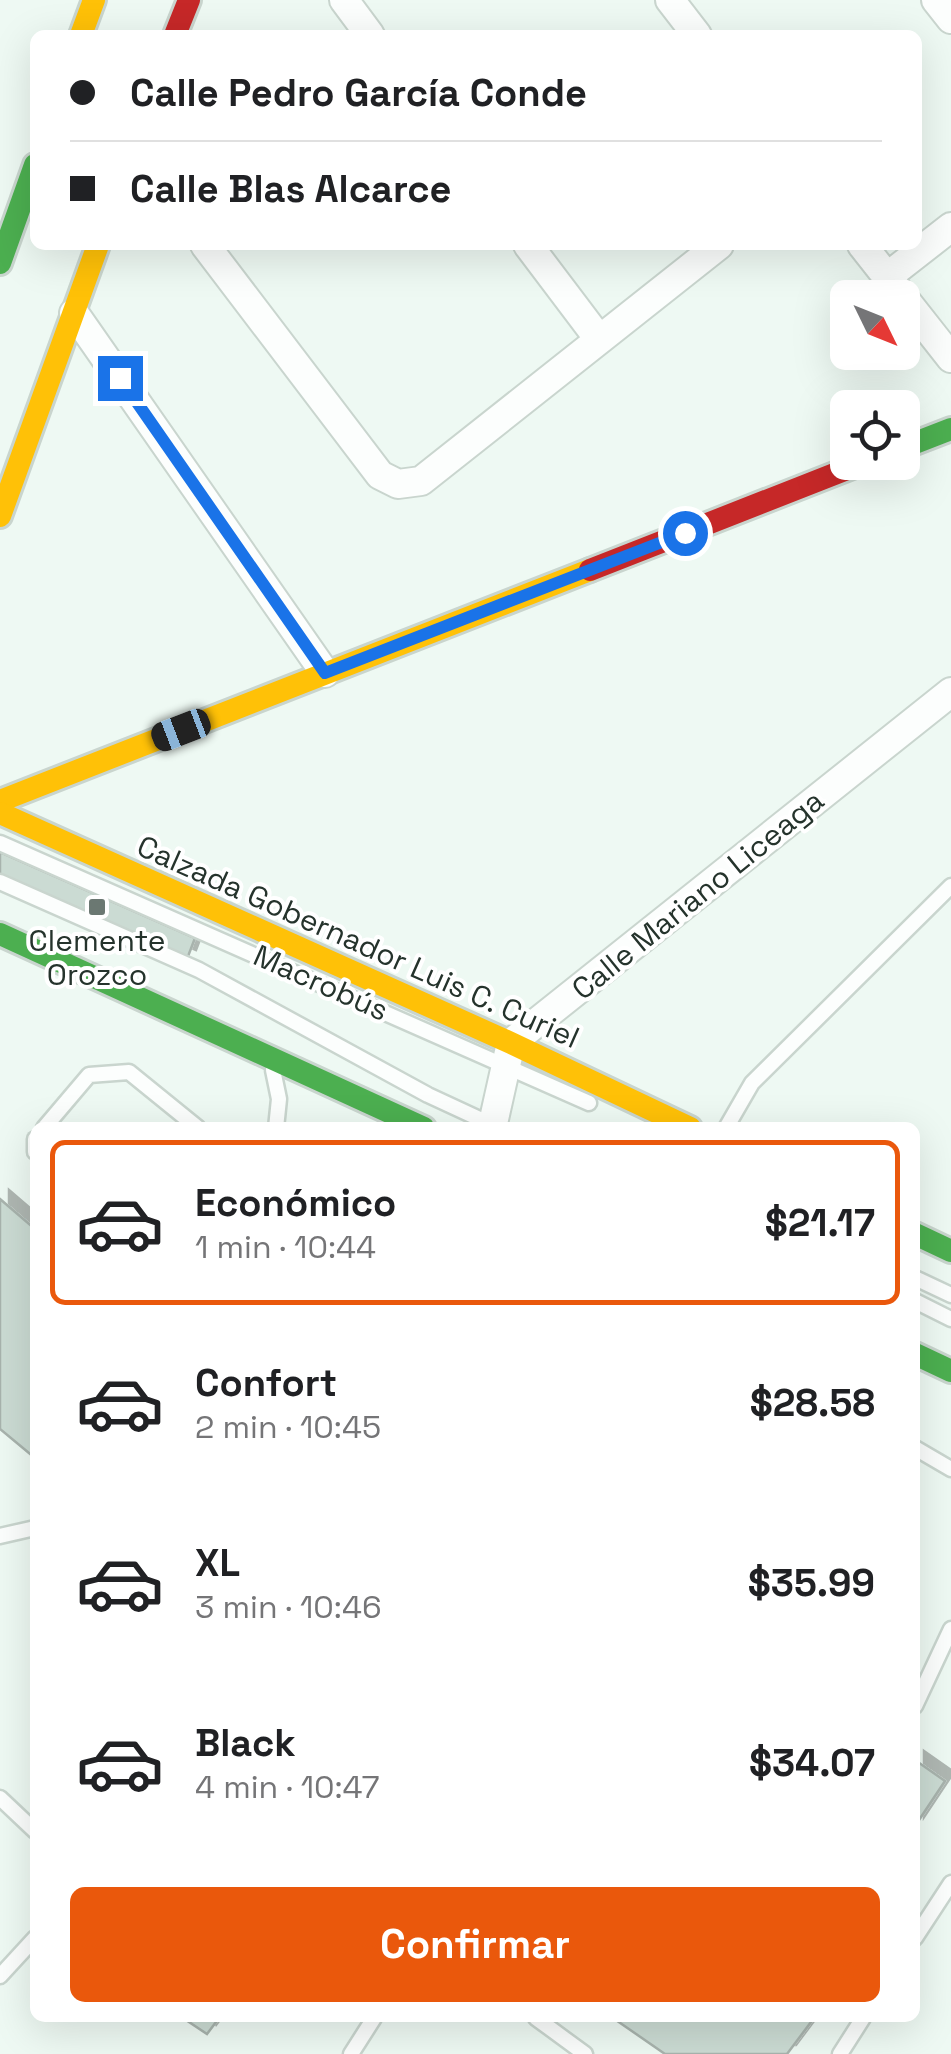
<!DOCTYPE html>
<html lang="es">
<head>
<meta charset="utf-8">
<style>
	body { margin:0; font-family:"Space Grotesk",sans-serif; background:#f2f2f2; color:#202124; height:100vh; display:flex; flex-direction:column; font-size:38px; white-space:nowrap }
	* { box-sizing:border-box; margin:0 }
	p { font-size:32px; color:#757577 }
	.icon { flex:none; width:55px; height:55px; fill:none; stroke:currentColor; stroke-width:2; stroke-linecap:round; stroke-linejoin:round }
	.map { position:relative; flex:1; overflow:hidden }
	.drawer { position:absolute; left:30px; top:1122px; width:890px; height:900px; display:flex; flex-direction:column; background:#fff; border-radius:15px; box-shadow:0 10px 40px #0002 }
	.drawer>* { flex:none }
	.guide { position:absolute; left:30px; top:30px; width:892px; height:220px; border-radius:15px; box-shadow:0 10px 40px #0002; display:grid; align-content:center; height:220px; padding:0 40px; background:#fff }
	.needle { width:65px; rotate:133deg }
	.controls { position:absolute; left:830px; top:280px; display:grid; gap:20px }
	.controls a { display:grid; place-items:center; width:90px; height:90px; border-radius:15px; background:#fff; box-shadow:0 10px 40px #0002; font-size:50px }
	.end { position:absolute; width:45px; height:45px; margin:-22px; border:12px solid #1a73e8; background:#fff; box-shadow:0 0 0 5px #fff }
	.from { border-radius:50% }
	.car { position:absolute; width:30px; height:60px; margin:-30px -15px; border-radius:12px; box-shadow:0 0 8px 2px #0007; background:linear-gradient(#222 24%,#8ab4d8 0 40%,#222 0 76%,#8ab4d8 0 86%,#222 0) }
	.guide b { display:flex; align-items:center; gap:35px; height:95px; font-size:38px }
	.guide b+b { border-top:2px solid #e0e0e0 }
	.guide i { width:25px; height:25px; background:#202124 }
	ul { padding:18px 0 0; list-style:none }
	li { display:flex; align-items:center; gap:30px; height:165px; margin:0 20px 15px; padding:0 20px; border:5px solid transparent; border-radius:15px }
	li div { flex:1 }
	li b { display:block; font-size:38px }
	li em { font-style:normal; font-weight:800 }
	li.current { border-color:#ea580c }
	li>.icon { width:90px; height:90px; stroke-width:1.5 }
	.primary-button { display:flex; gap:20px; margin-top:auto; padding:20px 40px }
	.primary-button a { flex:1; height:115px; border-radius:15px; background:#ea580c; color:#fff; font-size:40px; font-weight:800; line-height:115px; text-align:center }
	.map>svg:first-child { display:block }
</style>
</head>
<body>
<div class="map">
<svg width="951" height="2054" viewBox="0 0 951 2054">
	<defs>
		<filter id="shadow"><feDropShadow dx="9" dy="-9" stdDeviation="0" flood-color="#0004"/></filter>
	</defs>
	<rect width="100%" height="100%" fill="#eef9f3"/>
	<g fill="#cbdbd3" stroke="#a8b3ad" stroke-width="2.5" filter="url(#shadow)">
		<path d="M0 852 195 938 187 959 0 876Z"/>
		<path d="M0 1199 35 1229V1458L0 1429Z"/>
		<path d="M915 1760 945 1781 915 1826Z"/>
		<path d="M183 2018H219L207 2034Z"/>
		<path d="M613 2018H814L787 2054H665Z"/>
	</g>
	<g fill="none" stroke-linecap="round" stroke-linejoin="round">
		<defs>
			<g id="lane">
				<path d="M0 843 589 1103"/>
				<path d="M0 882 199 970 428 1095 497 1127"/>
				<path d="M273 1070 279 1099 276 1128"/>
				<path d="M44 1128 89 1075 129 1072 198 1128"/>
				<path d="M726 1128 752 1083 951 886"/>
				<path d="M35 1139V1152"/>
				<path d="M915 1278 951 1295"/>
				<path d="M915 1301 951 1319"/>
				<path d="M915 1448 951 1469"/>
				<path d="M0 1536 35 1528"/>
				<path d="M915 1706 951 1629"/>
				<path d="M0 1798 35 1831"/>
				<path d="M915 1938 951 1883"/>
				<path d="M0 1976 35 1938"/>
				<path d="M536 2018 585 2054"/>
				<path d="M351 2054 374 2018"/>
				<path d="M840 2054 863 2018"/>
			</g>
			<g id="street">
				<path d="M344 0 370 35"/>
				<path d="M670 0 697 35"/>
				<path d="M936 0 951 19"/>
				<path d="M205 245 380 475 398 484 421 481 719 245"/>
				<path d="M528 245 599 339"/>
				<path d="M862 245 951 358"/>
				<path d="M887 277 951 227"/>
				<path d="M74 313 325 673"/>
				<path d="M492 1128 511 1043 951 692"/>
			</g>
			<g id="fast">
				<path d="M0 263 35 165"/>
				<path d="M902 448 951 429"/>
				<path d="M0 934 424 1128"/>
				<path d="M915 1234 951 1251"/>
				<path d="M915 1354 951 1371"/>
			</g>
			<g id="slow">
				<path d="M81 35 94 0"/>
				<path d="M0 516 98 245"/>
				<path d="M0 801 590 570"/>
				<path d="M0 813 511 1043 690 1128"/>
			</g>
			<g id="jam">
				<path d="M175 35 189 0"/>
				<path d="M590 570 865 462"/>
			</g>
		</defs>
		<use href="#lane" stroke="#c9d5ce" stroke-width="19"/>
		<use href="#street" stroke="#c9d5ce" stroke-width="32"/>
		<use href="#fast" stroke="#c9d5ce" stroke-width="28"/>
		<use href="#slow" stroke="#c9d5ce" stroke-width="28"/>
		<use href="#jam" stroke="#c9d5ce" stroke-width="28"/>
		<use href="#lane" stroke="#fcfefd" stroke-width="14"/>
		<use href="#street" stroke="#fcfefd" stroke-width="28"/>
		<use href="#fast" stroke="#4caf50" stroke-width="22"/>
		<use href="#slow" stroke="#ffc107" stroke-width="22"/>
		<use href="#jam" stroke="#c62828" stroke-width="22"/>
	</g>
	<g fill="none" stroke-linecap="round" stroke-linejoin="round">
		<path stroke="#1a73e8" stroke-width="12" d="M120 378 325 673 685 533"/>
	</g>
	<rect fill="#6b7872" stroke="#fff" stroke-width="4" x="87" y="897" width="20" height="20" rx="5"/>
	<g text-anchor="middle" stroke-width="8" stroke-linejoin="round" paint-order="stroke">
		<g font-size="30" fill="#25332c" stroke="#fff">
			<text transform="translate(698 895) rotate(-39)" y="10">Calle Mariano Liceaga</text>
			<text transform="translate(358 942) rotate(24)" y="10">Calzada Gobernador Luis C. Curiel</text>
			<text transform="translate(321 983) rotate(24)" y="10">Macrobús</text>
		</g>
		<g font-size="30" fill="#25332c" stroke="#fff">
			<text x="97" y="951">Clemente<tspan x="97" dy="34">Orozco</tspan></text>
		</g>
	</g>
</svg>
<div class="controls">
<a><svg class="needle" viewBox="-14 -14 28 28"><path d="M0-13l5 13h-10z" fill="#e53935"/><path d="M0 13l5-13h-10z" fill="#757577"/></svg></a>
<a><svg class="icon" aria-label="locate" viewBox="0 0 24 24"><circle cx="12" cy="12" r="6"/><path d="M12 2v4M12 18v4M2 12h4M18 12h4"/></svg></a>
</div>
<i class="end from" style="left:685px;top:533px"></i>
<i class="end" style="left:120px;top:378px"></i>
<i class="car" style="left:181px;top:730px;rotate:249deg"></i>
<div class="guide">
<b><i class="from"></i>Calle Pedro García Conde</b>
<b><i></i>Calle Blas Alcarce</b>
</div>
<section class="drawer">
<ul>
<li class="current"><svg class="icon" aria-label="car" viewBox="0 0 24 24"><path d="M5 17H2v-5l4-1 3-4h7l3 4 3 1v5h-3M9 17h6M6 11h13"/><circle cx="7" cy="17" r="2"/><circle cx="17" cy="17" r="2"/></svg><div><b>Económico</b><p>1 min · 10:44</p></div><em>$21.17</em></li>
<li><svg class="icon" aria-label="car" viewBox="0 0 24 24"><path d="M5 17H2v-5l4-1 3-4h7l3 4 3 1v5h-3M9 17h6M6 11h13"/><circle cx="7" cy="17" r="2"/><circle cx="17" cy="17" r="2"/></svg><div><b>Confort</b><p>2 min · 10:45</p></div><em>$28.58</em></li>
<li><svg class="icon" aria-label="car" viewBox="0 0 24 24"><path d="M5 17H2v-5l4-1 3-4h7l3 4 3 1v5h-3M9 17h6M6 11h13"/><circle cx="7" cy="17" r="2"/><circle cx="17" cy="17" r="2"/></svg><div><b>XL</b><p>3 min · 10:46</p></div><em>$35.99</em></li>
<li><svg class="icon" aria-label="car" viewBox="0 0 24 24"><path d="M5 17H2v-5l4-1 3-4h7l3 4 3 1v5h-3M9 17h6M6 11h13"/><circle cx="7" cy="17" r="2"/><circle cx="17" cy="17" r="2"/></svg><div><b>Black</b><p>4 min · 10:47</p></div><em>$34.07</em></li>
</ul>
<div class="primary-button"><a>Confirmar</a></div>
</section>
</div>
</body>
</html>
